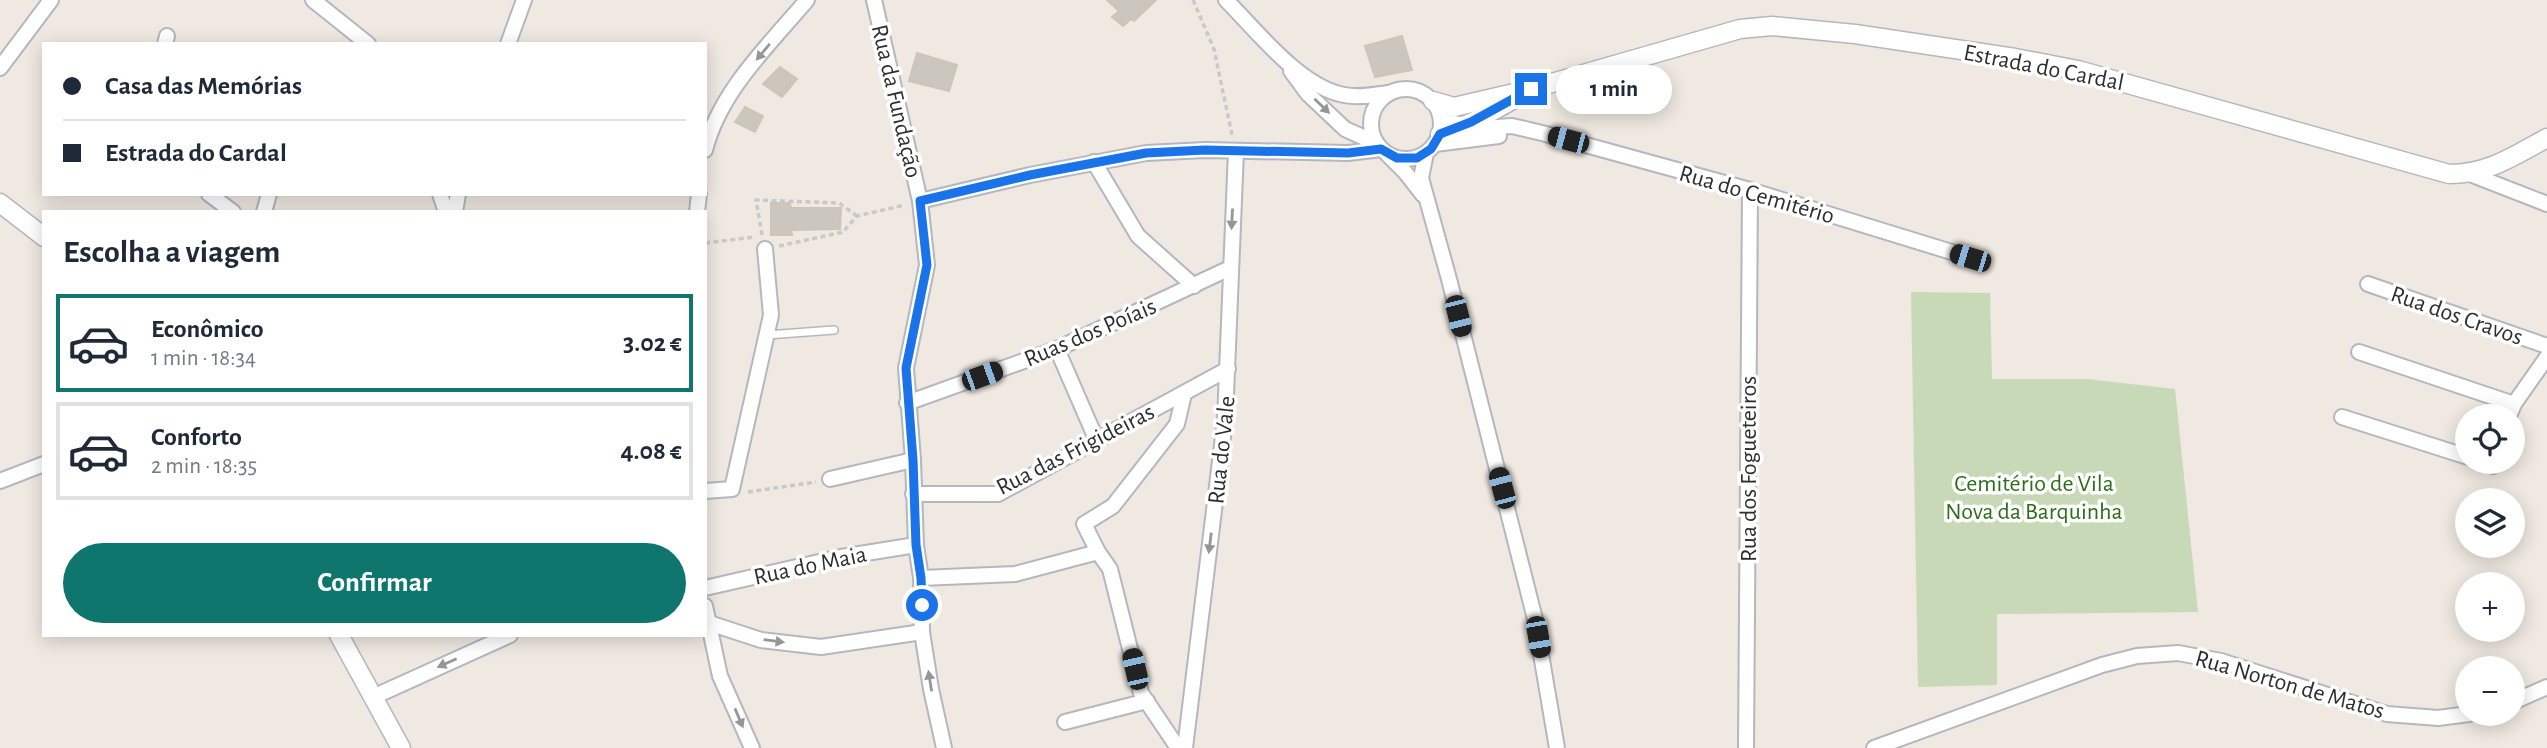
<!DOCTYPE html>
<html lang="pt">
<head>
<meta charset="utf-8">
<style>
	body { margin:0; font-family:"Alegreya Sans",sans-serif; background:#f2f2f3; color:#1f2937; height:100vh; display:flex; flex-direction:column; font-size:26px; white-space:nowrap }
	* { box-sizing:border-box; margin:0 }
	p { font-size:23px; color:#747a83 }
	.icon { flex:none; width:38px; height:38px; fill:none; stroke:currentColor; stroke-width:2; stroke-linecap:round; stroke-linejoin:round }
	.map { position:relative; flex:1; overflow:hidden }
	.side { position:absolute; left:42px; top:210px; width:665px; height:427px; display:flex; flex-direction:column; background:#fff; border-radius:0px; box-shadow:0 4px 18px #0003 }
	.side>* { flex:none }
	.banner { position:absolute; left:42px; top:42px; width:665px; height:154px; border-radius:0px; box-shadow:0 4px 18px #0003; display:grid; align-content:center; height:154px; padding:0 21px; background:#fff }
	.buttons { position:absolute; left:2455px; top:404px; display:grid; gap:14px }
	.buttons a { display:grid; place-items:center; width:70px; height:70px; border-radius:50%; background:#fff; box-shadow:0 4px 18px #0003; font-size:35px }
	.end { position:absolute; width:32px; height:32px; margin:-16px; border:9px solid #1a73e8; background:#fff; box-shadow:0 0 0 4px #fff }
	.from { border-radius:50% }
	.bubble { position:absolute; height:49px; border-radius:24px; background:#fff; box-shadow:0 4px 18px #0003; font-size:23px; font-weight:600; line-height:49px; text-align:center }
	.car { position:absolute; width:21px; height:42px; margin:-21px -10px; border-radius:9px; box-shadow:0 0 5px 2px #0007; background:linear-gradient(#222 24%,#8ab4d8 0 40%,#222 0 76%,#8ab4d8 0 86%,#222 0) }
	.banner b { display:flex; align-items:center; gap:24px; height:66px; font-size:26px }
	.banner b+b { border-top:2px solid #e0e1e3 }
	.banner i { width:18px; height:18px; background:#1f2937 }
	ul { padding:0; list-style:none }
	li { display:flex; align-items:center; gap:21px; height:98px; margin:0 14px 10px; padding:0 7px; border:4px solid #e0e1e3; border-radius:0px }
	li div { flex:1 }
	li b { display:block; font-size:26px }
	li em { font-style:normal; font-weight:600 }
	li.current { border-color:#0f766e }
	li>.icon { width:63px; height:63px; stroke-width:1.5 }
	h2 { padding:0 21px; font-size:32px; line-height:84px }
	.primary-button { display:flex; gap:14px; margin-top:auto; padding:14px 21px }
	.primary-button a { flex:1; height:80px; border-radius:42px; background:#0f766e; color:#fff; font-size:28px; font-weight:600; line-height:80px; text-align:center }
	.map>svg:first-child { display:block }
</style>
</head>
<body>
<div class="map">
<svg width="2547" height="748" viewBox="0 0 2547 748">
	<rect width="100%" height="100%" fill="#efe9e1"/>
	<path fill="#c8d9b8" d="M1911 292 1990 293 1992 379H2087L2175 389 2198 612 1997 614V685L1918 687Z"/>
	<g fill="#cbc7bf" stroke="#cbc5ba" stroke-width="2">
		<path d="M1107 0H1156L1134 21 1131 19 1123 26 1112 17 1119 11Z"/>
		<path d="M1402 36 1412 70 1375 77 1365 46Z"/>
		<path d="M917 53 957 65 949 91 909 81Z"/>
		<path d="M780 67 797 79 782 97 763 84Z"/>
		<path d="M745 107 763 116 755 132 735 122Z"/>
		<path d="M771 203H790L791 208H841L840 229 791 230 792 235H771Z"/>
	</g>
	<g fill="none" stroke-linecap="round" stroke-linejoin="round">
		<defs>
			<path id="service" d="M767 335 834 330"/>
			<g id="minor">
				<path d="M313 0 368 44"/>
				<path d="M874 0 920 201 927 265 906 368 913 460 916 545 921 578 922 632 931 689 944 748"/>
				<path d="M1226 0C1257 31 1300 87 1344 95 1359 98 1373 95 1388 93"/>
				<path d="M165 44 167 36"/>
				<path d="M508 44 524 0"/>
				<path d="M0 68 51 0"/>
				<path d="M1291 71 1308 94 1345 129 1376 143"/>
				<circle cx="1406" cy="124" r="35"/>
				<path d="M1442 121 1482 128 1512 126 1542 133 1750 190 1971 258"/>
				<path d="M1435 144 1499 136"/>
				<path d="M705 150C720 91 769 45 807 0"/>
				<path d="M1426 153 1421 178 1449 279 1535 619 1557 748"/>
				<path d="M1388 155 1405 172 1423 195"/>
				<path d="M1094 162 1138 236 1194 286"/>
				<path d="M2470 174 2547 204"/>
				<path d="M209 194 233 212"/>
				<path d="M440 194 446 212"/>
				<path d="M920 201 1030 175 1146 153 1205 150 1348 153 1381 149"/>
				<path d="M264 212 269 194"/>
				<path d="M455 212 458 194"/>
				<path d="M697 212 699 194"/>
				<path d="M2368 284 2547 346"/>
				<path d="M1057 349 1097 441"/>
				<path d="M2359 352 2514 404"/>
				<path d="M907 403 1057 349 1230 268"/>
				<path d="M2509 416 2514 404 2547 357"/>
				<path d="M2342 417 2468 457"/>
				<path d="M2482 462 2493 466 2494 462"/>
				<path d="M830 479 913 460"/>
				<path d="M0 481 44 464"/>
				<path d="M705 491 732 489 771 315 765 249"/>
				<path d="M913 494H998L1228 369"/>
				<path d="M1098 552 1084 524 1113 506 1177 424 1184 394"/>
				<path d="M921 578 1015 574 1098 552 1110 569 1141 693 1178 748"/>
				<path d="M705 588 841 557 916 545"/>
				<path d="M705 606 720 676 752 748"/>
				<path d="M709 623 761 640 821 647 922 632"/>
				<path d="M373 697 510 635"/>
				<path d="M2513 702 2547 687"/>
				<path d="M1065 722 1147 701"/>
				<path d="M1185 748 1225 420 1236 151"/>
				<path d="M1746 748 1750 190"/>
				<path d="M1874 748 2102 665 2137 656 2178 653 2221 661 2387 714 2438 718 2469 714"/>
			</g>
			<g id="tertiary">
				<path d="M1433 101 1454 107 1531 89 1740 29 1772 26 1855 34 2015 58 2078 70 2449 174C2488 174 2514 156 2547 138"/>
				<path d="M1440 134 1471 123 1516 98"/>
				<path d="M0 203 44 237"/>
				<path d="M339 635 401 748"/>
			</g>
		</defs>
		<use href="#service" stroke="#b4b7c1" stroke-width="10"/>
		<use href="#minor" stroke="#b4b7c1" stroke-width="18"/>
		<use href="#tertiary" stroke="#b4b7c1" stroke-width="21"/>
		<g stroke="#c9c9c9" stroke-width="3.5" stroke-dasharray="5 3.5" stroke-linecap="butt">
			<path d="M1193 0 1214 49 1232 135"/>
			<path d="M762 235 756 200 839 203 857 216"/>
			<path d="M705 243 755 237"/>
			<path d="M779 246 843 232 857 216 905 205"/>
			<path d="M748 492 816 482"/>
		</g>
		<use href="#service" stroke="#fff" stroke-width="7"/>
		<use href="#minor" stroke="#fff" stroke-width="14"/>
		<use href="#tertiary" stroke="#fff" stroke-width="18"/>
	</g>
	<defs><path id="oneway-solid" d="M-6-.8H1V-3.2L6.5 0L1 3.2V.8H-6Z" transform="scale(1.75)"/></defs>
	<g fill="#969696">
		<use href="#oneway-solid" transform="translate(763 52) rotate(130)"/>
		<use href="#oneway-solid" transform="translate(1322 106) rotate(44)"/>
		<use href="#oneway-solid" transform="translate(1232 219) rotate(93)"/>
		<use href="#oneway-solid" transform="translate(1210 543) rotate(97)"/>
		<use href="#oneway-solid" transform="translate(774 641) rotate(7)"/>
		<use href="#oneway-solid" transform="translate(447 663) rotate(156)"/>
		<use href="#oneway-solid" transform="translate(930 681) rotate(-99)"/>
		<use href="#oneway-solid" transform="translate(739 718) rotate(67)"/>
	</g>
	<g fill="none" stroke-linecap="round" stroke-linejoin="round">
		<path stroke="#1a73e8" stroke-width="9" d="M922 605 921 578 916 545 913 460 906 368 927 265 920 201 1030 175 1146 153 1205 150 1348 153 1381 149 1397 158H1417L1431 149 1440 134 1471 122 1531 89"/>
	</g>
	<g text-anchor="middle" stroke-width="7" stroke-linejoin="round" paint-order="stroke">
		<g font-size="24" fill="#2e2e2e" stroke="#fff">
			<text transform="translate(2044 67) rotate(11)" y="8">Estrada do Cardal</text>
			<text transform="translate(897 101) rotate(77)" y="8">Rua da Fundação</text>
			<text transform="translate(1757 194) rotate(16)" y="8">Rua do Cemitério</text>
			<text transform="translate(2457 315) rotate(19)" y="8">Rua dos Cravos</text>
			<text transform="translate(1090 332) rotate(-23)" y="8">Ruas dos Poíais</text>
			<text transform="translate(1075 449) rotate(-27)" y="8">Rua das Frigideiras</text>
			<text transform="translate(1221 450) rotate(-84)" y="8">Rua do Vale</text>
			<text transform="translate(1748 469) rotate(-90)" y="8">Rua dos Fogueteiros</text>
			<text transform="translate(810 565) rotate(-12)" y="8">Rua do Maia</text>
			<text transform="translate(2290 684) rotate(16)" y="8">Rua Norton de Matos</text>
		</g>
		<g font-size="24" fill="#2c6e1b" stroke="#fff">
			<text x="2034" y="491">Cemitério de Vila<tspan x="2034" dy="28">Nova da Barquinha</tspan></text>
		</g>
	</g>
</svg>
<div class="buttons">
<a><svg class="icon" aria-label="locate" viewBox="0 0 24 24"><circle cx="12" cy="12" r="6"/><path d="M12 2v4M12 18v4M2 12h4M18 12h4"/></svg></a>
<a><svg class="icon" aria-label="layers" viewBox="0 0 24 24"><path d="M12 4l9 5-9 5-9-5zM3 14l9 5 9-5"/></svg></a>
<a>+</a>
<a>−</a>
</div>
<i class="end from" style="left:922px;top:605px"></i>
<i class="end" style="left:1531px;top:89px"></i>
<div class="bubble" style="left:1556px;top:65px;width:116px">1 min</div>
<i class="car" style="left:1568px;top:140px;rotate:285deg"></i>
<i class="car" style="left:1970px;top:258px;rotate:287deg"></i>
<i class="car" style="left:1458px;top:316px;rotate:166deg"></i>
<i class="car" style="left:982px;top:376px;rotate:70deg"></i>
<i class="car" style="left:1502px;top:488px;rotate:345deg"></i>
<i class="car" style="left:1538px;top:637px;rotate:170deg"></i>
<i class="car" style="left:1135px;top:669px;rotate:347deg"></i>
<div class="banner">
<b><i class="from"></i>Casa das Memórias</b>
<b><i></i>Estrada do Cardal</b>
</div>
<section class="side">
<h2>Escolha a viagem</h2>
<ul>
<li class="current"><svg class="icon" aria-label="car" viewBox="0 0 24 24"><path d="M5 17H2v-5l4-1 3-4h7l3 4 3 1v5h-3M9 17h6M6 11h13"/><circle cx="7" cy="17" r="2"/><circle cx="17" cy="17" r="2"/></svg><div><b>Econômico</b><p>1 min · 18:34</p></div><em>3.02 €</em></li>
<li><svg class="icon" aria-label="car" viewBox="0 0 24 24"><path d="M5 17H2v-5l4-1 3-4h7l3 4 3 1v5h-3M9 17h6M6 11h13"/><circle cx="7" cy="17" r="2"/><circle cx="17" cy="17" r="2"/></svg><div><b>Conforto</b><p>2 min · 18:35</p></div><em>4.08 €</em></li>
</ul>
<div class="primary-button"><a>Confirmar</a></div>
</section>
</div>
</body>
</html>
